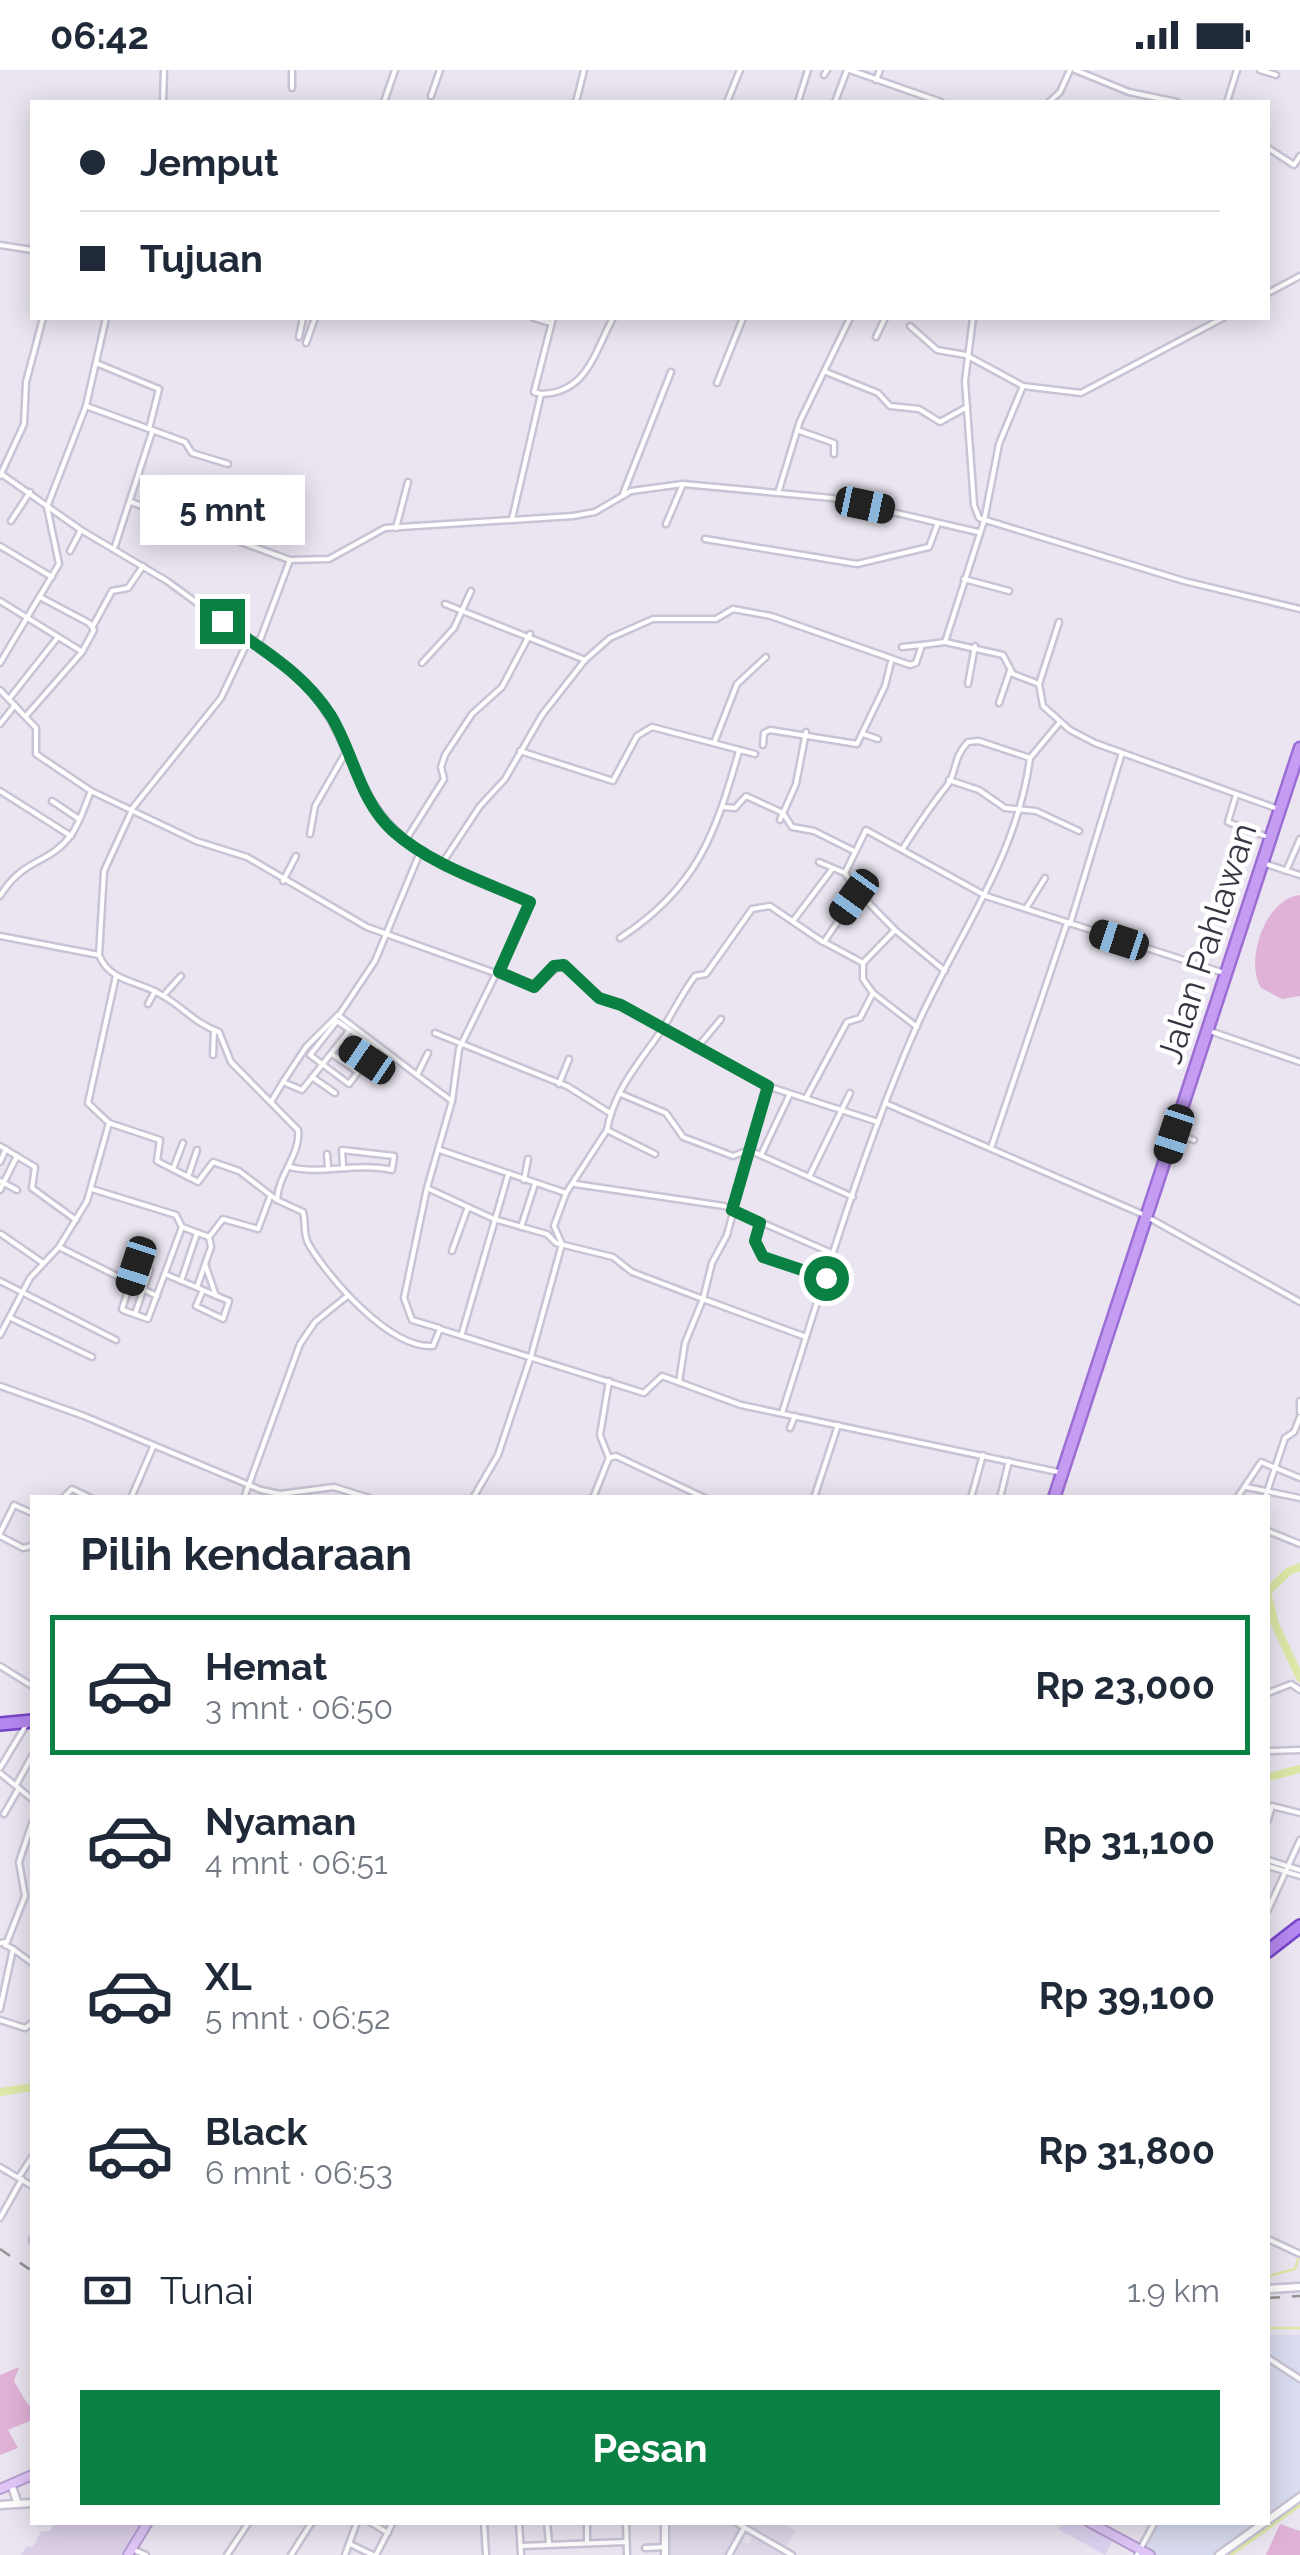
<!DOCTYPE html>
<html lang="id">
<head>
<meta charset="utf-8">
<style>
	body { margin:0; font-family:Raleway,sans-serif; background:#f2f2f3; color:#1f2937; height:100vh; display:flex; flex-direction:column; font-size:38px; white-space:nowrap }
	* { box-sizing:border-box; margin:0 }
	p { font-size:32px; color:#747a83 }
	.icon { flex:none; width:55px; height:55px; fill:none; stroke:currentColor; stroke-width:2; stroke-linecap:round; stroke-linejoin:round }
	.map { position:relative; flex:1; overflow:hidden }
	.side { position:absolute; left:30px; top:1425px; width:1240px; height:1030px; display:flex; flex-direction:column; background:#fff; border-radius:0px; box-shadow:0 5px 25px #0003 }
	.side>* { flex:none }
	.guide { position:absolute; left:30px; top:30px; width:1240px; height:220px; border-radius:0px; box-shadow:0 5px 25px #0003; display:grid; align-content:center; height:220px; padding:0 50px; background:#fff }
	.end { position:absolute; width:45px; height:45px; margin:-22px; border:12px solid #0b8043; background:#fff; box-shadow:0 0 0 5px #fff }
	.from { border-radius:50% }
	.bubble { position:absolute; height:70px; border-radius:0px; background:#fff; box-shadow:0 5px 25px #0003; font-size:32px; font-weight:700; line-height:70px; text-align:center }
	.car { position:absolute; width:30px; height:60px; margin:-30px -15px; border-radius:12px; box-shadow:0 0 8px 2px #0007; background:linear-gradient(#222 24%,#8ab4d8 0 40%,#222 0 76%,#8ab4d8 0 86%,#222 0) }
	.guide b { display:flex; align-items:center; gap:35px; height:95px; font-size:38px }
	.guide b+b { border-top:2px solid #e0e1e3 }
	.guide i { width:25px; height:25px; background:#1f2937 }
	ul { padding:0; list-style:none }
	li { display:flex; align-items:center; gap:30px; height:140px; margin:0 20px 15px; padding:0 30px; border:5px solid transparent; border-radius:0px }
	li div { flex:1 }
	li b { display:block; font-size:38px }
	li em { font-style:normal; font-weight:700 }
	li.selected { border-color:#0b8043 }
	li>.icon { width:90px; height:90px; stroke-width:1.5 }
	h2 { padding:0 50px; font-size:45px; line-height:120px }
	.pay { display:flex; align-items:center; gap:25px; height:110px; padding:0 50px; font-size:38px }
	.pay p { margin-inline-start:auto }
	.button { display:flex; gap:20px; margin-top:auto; padding:20px 50px }
	.button a { flex:1; height:115px; border-radius:0px; background:#0b8043; color:#fff; font-size:40px; font-weight:700; line-height:115px; text-align:center }
	.status { display:flex; justify-content:space-between; align-items:center; height:70px; padding:0 50px; background:#fff; direction:ltr }
	.status svg { height:28px; fill:currentColor }
	.map>svg:first-child { display:block }
</style>
</head>
<body>
<div class="status"><b>06:42</b><svg viewBox="0 0 49 12"><path d="M0 12V9h3v3zM5 12V6h3v6zM10 12V3h3v9zM15 12V0h3v12zM26 1h20v11H26zM47 4h2v5h-2z"/></svg></div>
<div class="map">
<svg width="1300" height="2485" viewBox="0 0 1300 2485">
	<rect width="100%" height="100%" fill="#eae5f0"/>
	<path fill="#ded8e8" d="M665 2453H783L796 2461 785 2478 738 2454 741 2470 748 2475 754 2464 787 2485H665Z"/>
	<path fill="#dcd2f0" d="M1062 2453H1089L1115 2467 1105 2485 1058 2459Z"/>
	<path fill="#dbd0e8" d="M55 2453H141L123 2485H21L27 2476 33 2477 41 2461H50Z"/>
	<g fill="#d9dcf0">
		<path d="M1268 2265H1300V2425L1268 2448Z"/>
		<path d="M1155 2453H1262L1216 2485H1150L1141 2479Z"/>
	</g>
	<g fill="#e0b2d7">
		<path d="M1300 825V926L1282 929 1261 918C1244 890 1266 828 1300 825Z"/>
		<path d="M19 2297 14 2311 28 2335 32 2334V2350L8 2360 18 2378 0 2385V2305Z"/>
		<path d="M1280 2454 1300 2461V2485H1266Z"/>
	</g>
	<g fill="none" stroke-linecap="round" stroke-linejoin="round">
		<g stroke="#dde7a7" stroke-width="2.5">
			<path d="M1268 2206 1295 2199 1299 2187"/>
			<path d="M1268 2258H1300"/>
		</g>
		<path stroke="#dde7a7" stroke-width="5" d="M1229 2485 1300 2434"/>
		<g stroke="#dde7a7" stroke-width="8">
			<path d="M1268 1521 1289 1501 1300 1497"/>
			<path d="M1268 1526 1275 1554 1300 1608"/>
			<path d="M1268 1707 1300 1699"/>
			<path d="M0 2022 32 2017"/>
		</g>
		<defs>
			<g id="minor">
				<path d="M850 0 941 32"/>
				<path d="M1075 0 1129 22 1177 32"/>
				<path d="M1260 0 1276 5"/>
				<path d="M824 5 827 0"/>
				<path d="M876 10 880 0"/>
				<path d="M292 18V0"/>
				<path d="M431 26 440 0"/>
				<path d="M163 32 164 0"/>
				<path d="M384 32 395 0"/>
				<path d="M576 32 584 0"/>
				<path d="M727 32 740 0"/>
				<path d="M798 32 808 0"/>
				<path d="M835 32 847 0"/>
				<path d="M1049 32 1060 22 1070 0"/>
				<path d="M1227 32 1237 0"/>
				<path d="M1268 78 1294 95 1300 86"/>
				<path d="M0 175 32 180"/>
				<path d="M1268 223 1300 206"/>
				<path d="M534 248 551 253"/>
				<path d="M973 248 965 311 974 435 979 448 1184 511 1300 539"/>
				<path d="M910 256 937 280 966 285 1023 316 1081 323 1223 248"/>
				<path d="M299 267 303 248"/>
				<path d="M876 267 885 248"/>
				<path d="M306 273 315 248"/>
				<path d="M96 293 159 319 149 359"/>
				<path d="M826 302 878 323 890 336 919 339 940 352 967 337"/>
				<path d="M717 313 743 248"/>
				<path d="M1023 316 999 374 984 451 945 572 1003 585 1013 604 1039 614 1043 636 1070 660 1095 673 1278 739"/>
				<path d="M541 324 534 322 553 248"/>
				<path d="M86 336 185 372 192 383 228 394"/>
				<path d="M797 360 834 373V384"/>
				<path d="M0 403 81 460 167 511 249 571"/>
				<path d="M0 406 24 354 26 312 43 248"/>
				<path d="M779 420 800 351 850 248"/>
				<path d="M623 424 671 302"/>
				<path d="M131 432 290 490"/>
				<path d="M512 449 541 324C587 323 594 283 613 248"/>
				<path d="M11 451 30 422"/>
				<path d="M666 454 683 414"/>
				<path d="M396 458 408 412"/>
				<path d="M705 469 857 494 929 477 938 453"/>
				<path d="M0 476 52 507"/>
				<path d="M115 476 152 362"/>
				<path d="M70 481 81 460"/>
				<path d="M964 509 1009 521"/>
				<path d="M0 531 81 581"/>
				<path d="M445 534 585 590"/>
				<path d="M93 556 112 521 128 518 143 496"/>
				<path d="M257 573C298 601 328 636 346 682L315 736 310 764"/>
				<path d="M902 577 922 575"/>
				<path d="M0 593 59 494 47 437 86 336 106 248"/>
				<path d="M422 593 454 558 471 521"/>
				<path d="M968 614 975 576"/>
				<path d="M1039 614 1059 552"/>
				<path d="M0 620 36 658V684L91 721 196 771 247 787 367 857 534 917 561 894 599 927 621 935 767 1016 878 1052"/>
				<path d="M9 629 58 567"/>
				<path d="M999 633 1010 601"/>
				<path d="M26 646 82 582 94 560 89 553 40 527"/>
				<path d="M0 654 15 635"/>
				<path d="M863 664 878 669"/>
				<path d="M714 673 737 614 766 587"/>
				<path d="M763 675 764 663 770 660 857 674 885 616 891 592"/>
				<path d="M520 681 613 711 637 666 652 657 755 684"/>
				<path d="M346 682C380 753 396 770 467 806 487 816 512 821 531 833L459 979 452 1031 417 1005 428 983"/>
				<path d="M949 710 979 720 1005 738 1036 741 1079 761"/>
				<path d="M0 721 71 766"/>
				<path d="M1236 725 1228 752 1270 768"/>
				<path d="M52 731 79 749"/>
				<path d="M723 737 735 738 746 726 783 743 792 757 814 761 854 781"/>
				<path d="M131 740 221 628 248 571 260 570 290 490 329 489 385 458 573 446 595 442 631 421 683 414 832 428 978 462"/>
				<path d="M132 740 104 801 99 885C109 911 137 911 158 923 182 935 192 952 219 962L231 992 298 1060C301 1085 278 1104 277 1130L303 1142C306 1152 303 1163 308 1173 328 1208 390 1279 433 1276L440 1259 644 1323 662 1306 741 1335 1058 1402"/>
				<path d="M780 750 796 714 806 662"/>
				<path d="M407 768 444 709 441 697 445 685 472 644 502 617 530 564"/>
				<path d="M903 778C917 757 931 735 946 717 957 705 952 688 968 672L979 671 1030 688 1060 652"/>
				<path d="M443 792 480 736 505 709 542 645 585 590 610 568 653 549H716L733 539 771 546 910 595 916 593 922 575 945 572"/>
				<path d="M819 792 845 803"/>
				<path d="M1266 794 1300 805"/>
				<path d="M1286 801 1300 769"/>
				<path d="M283 811 296 786"/>
				<path d="M858 822 895 860"/>
				<path d="M0 826C24 787 49 795 71 765 80 753 85 735 91 721"/>
				<path d="M1027 837 1045 808"/>
				<path d="M793 851 833 798"/>
				<path d="M1070 854 1122 683"/>
				<path d="M0 866 99 885"/>
				<path d="M620 868C697 818 715 765 739 681"/>
				<path d="M863 893 824 872 858 822 845 803 866 760 986 826 1224 903"/>
				<path d="M873 923 863 909V893L895 860 945 901"/>
				<path d="M163 926 181 906"/>
				<path d="M148 934 155 921"/>
				<path d="M339 945 375 891 421 780"/>
				<path d="M337 951 376 978 349 1014 310 985Z"/>
				<path d="M1210 961 1300 992"/>
				<path d="M435 963 567 1016 610 1043"/>
				<path d="M342 973 367 990"/>
				<path d="M696 979 721 949"/>
				<path d="M332 984 357 1001"/>
				<path d="M213 985 214 960"/>
				<path d="M312 1007 335 1023"/>
				<path d="M283 1012 306 977 338 945 417 1005"/>
				<path d="M559 1014 569 989"/>
				<path d="M767 1016 727 1165 712 1193 703 1229 806 1267"/>
				<path d="M621 1024 666 1043 683 1067 733 1086 749 1080 809 1107 850 1023"/>
				<path d="M806 1028 847 952 860 948 873 923 917 957"/>
				<path d="M452 1031 427 1118 494 1149 547 1164 556 1173 613 1187 632 1202 703 1229 685 1273 679 1312"/>
				<path d="M271 1032 283 1012 302 1020 349 961"/>
				<path d="M885 1033 1142 1144"/>
				<path d="M109 1053 88 1033 116 906"/>
				<path d="M607 1060C614 1020 639 993 661 961 673 943 682 923 695 906L706 904 752 839 770 836 823 872"/>
				<path d="M1174 1064 1194 1070"/>
				<path d="M992 1075 1067 853"/>
				<path d="M0 1076 35 1097 32 1118 76 1150"/>
				<path d="M440 1080 566 1123 607 1060 655 1084"/>
				<path d="M327 1084 328 1097"/>
				<path d="M761 1085 789 1026"/>
				<path d="M0 1092 6 1079"/>
				<path d="M290 1097C321 1105 357 1092 392 1100L394 1086 342 1080 343 1095"/>
				<path d="M173 1099 183 1073"/>
				<path d="M188 1107 197 1080"/>
				<path d="M809 1107 853 1127"/>
				<path d="M524 1110 528 1089"/>
				<path d="M0 1111 17 1120"/>
				<path d="M575 1114 724 1136 834 1184"/>
				<path d="M427 1118 404 1228 412 1250 439 1258"/>
				<path d="M92 1119 176 1145 182 1157 209 1167 223 1149 258 1159 270 1127"/>
				<path d="M0 1120 17 1086"/>
				<path d="M1151 1149 1300 1232"/>
				<path d="M760 1153 755 1171 763 1187 826 1208"/>
				<path d="M521 1157 535 1114"/>
				<path d="M1 1164 43 1193"/>
				<path d="M59 1177 157 1226"/>
				<path d="M452 1181 468 1137"/>
				<path d="M205 1194 216 1226"/>
				<path d="M165 1204 229 1231 223 1249 196 1236 203 1220"/>
				<path d="M0 1211 116 1270"/>
				<path d="M181 1211 197 1163"/>
				<path d="M197 1217 211 1177 209 1167"/>
				<path d="M135 1244 150 1200 136 1196 122 1239 123 1240 148 1249 182 1157"/>
				<path d="M11 1248 92 1287"/>
				<path d="M462 1263 508 1105"/>
				<path d="M0 1265 30 1208 59 1177 87 1131 109 1053 160 1070 157 1091 198 1112 213 1092 239 1101 277 1130"/>
				<path d="M609 1311 600 1365 609 1388"/>
				<path d="M0 1316 84 1346 261 1420 280 1424 334 1417 369 1428"/>
				<path d="M1300 1331V1342"/>
				<path d="M782 1343C823 1215 861 1084 915 960 955 869 1017 789 1030 688"/>
				<path d="M790 1358 795 1346"/>
				<path d="M1246 1417 1300 1428"/>
				<path d="M63 1428 72 1419 91 1428"/>
				<path d="M131 1428 153 1377"/>
				<path d="M244 1428 300 1274 315 1252 346 1227"/>
				<path d="M473 1428 498 1385 531 1286 562 1174 554 1156 566 1123"/>
				<path d="M593 1428 609 1388 616 1386 705 1428"/>
				<path d="M814 1428 838 1355"/>
				<path d="M971 1428 983 1385"/>
				<path d="M1000 1428 1009 1391"/>
				<path d="M1237 1428 1261 1392 1300 1408"/>
				<path d="M1265 1428 1285 1368 1294 1362 1300 1347"/>
				<path d="M1268 1461 1300 1474"/>
				<path d="M0 1463 14 1435 32 1443"/>
				<path d="M0 1466 23 1478 32 1476"/>
				<path d="M0 1596 32 1616"/>
				<path d="M1268 1623 1291 1614 1300 1620"/>
				<path d="M1268 1681 1300 1680"/>
				<path d="M0 1698 26 1655"/>
				<path d="M0 1703 32 1729"/>
				<path d="M16 1715 32 1686"/>
				<path d="M4 1744 19 1718"/>
				<path d="M1268 1750 1272 1736 1300 1743"/>
				<path d="M1268 1790 1300 1800"/>
				<path d="M1268 1796 1300 1806"/>
				<path d="M1268 1840 1300 1770"/>
				<path d="M0 1873 7 1872 25 1826 19 1792 32 1753"/>
				<path d="M13 1879 32 1893"/>
				<path d="M0 1939 13 1879 5 1875"/>
				<path d="M0 1950 25 1958 32 1953"/>
				<path d="M0 2097 32 2116"/>
				<path d="M19 2107 32 2087"/>
				<path d="M0 2148 22 2109"/>
				<path d="M1268 2169 1300 2184"/>
				<path d="M32 2171V2169"/>
				<path d="M1268 2288 1300 2309"/>
				<path d="M370 2452 388 2463"/>
				<path d="M484 2452 486 2485"/>
				<path d="M519 2452 521 2485"/>
				<path d="M547 2452 549 2474"/>
				<path d="M587 2452V2473"/>
				<path d="M626 2452 627 2485"/>
				<path d="M735 2452 792 2485"/>
				<path d="M350 2474 373 2485"/>
				<path d="M521 2476 626 2472"/>
				<path d="M645 2478 665 2477"/>
				<path d="M132 2479 146 2485"/>
				<path d="M227 2485 249 2452"/>
				<path d="M291 2485 312 2452"/>
				<path d="M345 2485 357 2452"/>
				<path d="M376 2485 393 2452"/>
				<path d="M729 2485 744 2458"/>
				<path d="M1137 2485 1155 2452"/>
			</g>
			<g id="tertiary">
				<path d="M1268 2219 1300 2217"/>
				<path d="M11 2414 18 2434"/>
				<path d="M0 2435 32 2433"/>
				<path d="M1268 2450 1300 2427"/>
				<path d="M665 2452V2485"/>
				<path d="M1219 2485 1265 2452"/>
			</g>
			<g id="secondary">
				<path d="M0 2419 32 2405"/>
				<path d="M1089 2452 1150 2485"/>
				<path d="M128 2485 148 2452"/>
			</g>
			<path id="primary" d="M1054 1428 1300 678"/>
			<g id="trunk">
				<path d="M0 1654 32 1651"/>
				<path d="M1268 1881 1300 1856"/>
			</g>
		</defs>
		<use href="#minor" stroke="#cac3d5" stroke-width="9"/>
		<use href="#tertiary" stroke="#cac3d5" stroke-width="11"/>
		<use href="#secondary" stroke="#b79ed1" stroke-width="12"/>
		<use href="#primary" stroke="#9c6ed5" stroke-width="15"/>
		<use href="#trunk" stroke="#7745ca" stroke-width="16"/>
		<use href="#minor" stroke="#fff" stroke-width="4"/>
		<use href="#tertiary" stroke="#fff" stroke-width="6"/>
		<use href="#secondary" stroke="#e0c7f8" stroke-width="8"/>
		<use href="#primary" stroke="#c49cf2" stroke-width="10"/>
		<use href="#trunk" stroke="#b488f0" stroke-width="11"/>
		<g stroke="#949494" stroke-width="2.5" stroke-dasharray="12 12" stroke-linecap="butt">
			<path d="M0 2179 32 2201"/>
			<path d="M1268 2228 1300 2226"/>
		</g>
	</g>
	<g fill="none" stroke-linecap="round" stroke-linejoin="round">
		<path stroke="#0b8043" stroke-width="12" d="M222 551C262 580 303 602 331 646 354 684 359 730 393 761 431 795 485 812 530 832L499 902 534 917 554 896 564 895 599 928 621 935 768 1016 732 1140 760 1153 755 1171 763 1187 826 1208"/>
	</g>
	<g text-anchor="middle" stroke-width="9" stroke-linejoin="round" paint-order="stroke">
		<g font-size="35" fill="#3a3542" stroke="#fff">
			<text transform="translate(1207 873) rotate(-72)" y="12">Jalan Pahlawan</text>
		</g>
	</g>
</svg>
<i class="end from" style="left:826px;top:1208px"></i>
<i class="end" style="left:222px;top:551px"></i>
<div class="bubble" style="left:140px;top:405px;width:165px">5 mnt</div>
<i class="car" style="left:865px;top:435px;rotate:102deg"></i>
<i class="car" style="left:854px;top:827px;rotate:216deg"></i>
<i class="car" style="left:1119px;top:870px;rotate:288deg"></i>
<i class="car" style="left:367px;top:990px;rotate:304deg"></i>
<i class="car" style="left:1174px;top:1064px;rotate:198deg"></i>
<i class="car" style="left:136px;top:1196px;rotate:198deg"></i>
<div class="guide">
<b><i class="from"></i>Jemput</b>
<b><i></i>Tujuan</b>
</div>
<section class="side">
<h2>Pilih kendaraan</h2>
<ul>
<li class="selected"><svg class="icon" aria-label="car" viewBox="0 0 24 24"><path d="M5 17H2v-5l4-1 3-4h7l3 4 3 1v5h-3M9 17h6M6 11h13"/><circle cx="7" cy="17" r="2"/><circle cx="17" cy="17" r="2"/></svg><div><b>Hemat</b><p>3 mnt · 06:50</p></div><em>Rp 23,000</em></li>
<li><svg class="icon" aria-label="car" viewBox="0 0 24 24"><path d="M5 17H2v-5l4-1 3-4h7l3 4 3 1v5h-3M9 17h6M6 11h13"/><circle cx="7" cy="17" r="2"/><circle cx="17" cy="17" r="2"/></svg><div><b>Nyaman</b><p>4 mnt · 06:51</p></div><em>Rp 31,100</em></li>
<li><svg class="icon" aria-label="car" viewBox="0 0 24 24"><path d="M5 17H2v-5l4-1 3-4h7l3 4 3 1v5h-3M9 17h6M6 11h13"/><circle cx="7" cy="17" r="2"/><circle cx="17" cy="17" r="2"/></svg><div><b>XL</b><p>5 mnt · 06:52</p></div><em>Rp 39,100</em></li>
<li><svg class="icon" aria-label="car" viewBox="0 0 24 24"><path d="M5 17H2v-5l4-1 3-4h7l3 4 3 1v5h-3M9 17h6M6 11h13"/><circle cx="7" cy="17" r="2"/><circle cx="17" cy="17" r="2"/></svg><div><b>Black</b><p>6 mnt · 06:53</p></div><em>Rp 31,800</em></li>
</ul>
<div class="pay"><svg class="icon" aria-label="cash" viewBox="0 0 24 24"><path d="M3 7h18v10H3z"/><circle cx="12" cy="12" r="2"/></svg>Tunai<p>1.9 km</p></div>
<div class="button"><a>Pesan</a></div>
</section>
</div>
</body>
</html>
